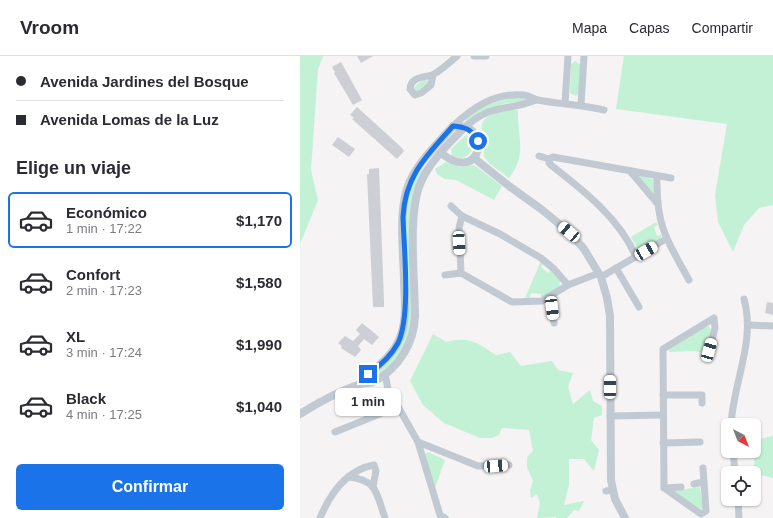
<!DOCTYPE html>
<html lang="es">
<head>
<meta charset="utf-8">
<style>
	body { margin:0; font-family:Arial,sans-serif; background:#f7f7f7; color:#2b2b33; height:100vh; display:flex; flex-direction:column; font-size:15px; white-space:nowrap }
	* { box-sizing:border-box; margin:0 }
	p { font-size:13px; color:#7c7c81 }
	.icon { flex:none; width:22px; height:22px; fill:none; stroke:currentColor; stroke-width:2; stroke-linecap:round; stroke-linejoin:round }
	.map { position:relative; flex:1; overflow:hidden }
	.drawer { display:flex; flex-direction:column; background:#fff; width:300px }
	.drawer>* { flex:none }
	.top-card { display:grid; align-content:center; height:88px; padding:0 16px; background:#fff }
	.needle { width:26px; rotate:138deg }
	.buttons { position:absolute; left:421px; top:362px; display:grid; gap:8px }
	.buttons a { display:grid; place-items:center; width:40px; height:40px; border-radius:6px; background:#fff; box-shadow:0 1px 3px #0004; font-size:20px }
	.end { position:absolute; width:18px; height:18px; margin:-9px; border:5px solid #1a73e8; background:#fff; box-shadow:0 0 0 2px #fff }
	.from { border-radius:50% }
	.bubble { position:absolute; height:28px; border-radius:6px; background:#fff; box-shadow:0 1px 3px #0004; font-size:13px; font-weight:800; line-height:28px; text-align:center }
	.car { position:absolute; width:12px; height:24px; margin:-12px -6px; border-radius:5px; box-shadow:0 0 3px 1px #0007; background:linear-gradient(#fff 24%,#345 0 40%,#fff 0 76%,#345 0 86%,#fff 0) }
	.top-card b { display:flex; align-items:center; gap:14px; height:38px; font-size:15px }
	.top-card b+b { border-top:1px solid #e1e1e2 }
	.top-card i { width:10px; height:10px; background:#2b2b33 }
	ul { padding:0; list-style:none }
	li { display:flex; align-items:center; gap:12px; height:56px; margin:0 8px 6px; padding:0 8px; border:2px solid transparent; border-radius:6px }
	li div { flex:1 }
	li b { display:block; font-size:15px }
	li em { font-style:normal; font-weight:800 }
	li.on { border-color:#1a73e8 }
	li>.icon { width:36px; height:36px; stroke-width:1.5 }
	h2 { padding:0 16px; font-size:18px; line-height:48px }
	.primary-button { display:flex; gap:8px; margin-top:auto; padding:8px 16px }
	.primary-button a { flex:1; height:46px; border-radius:6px; background:#1a73e8; color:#fff; font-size:16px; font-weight:800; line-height:46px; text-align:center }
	header { display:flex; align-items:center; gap:24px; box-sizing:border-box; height:56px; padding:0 20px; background:#fff; border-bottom:1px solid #e1e1e2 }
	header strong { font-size:19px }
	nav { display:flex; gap:22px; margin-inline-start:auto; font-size:14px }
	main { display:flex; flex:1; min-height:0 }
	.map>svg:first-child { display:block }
</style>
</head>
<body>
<header>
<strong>Vroom</strong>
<nav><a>Mapa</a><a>Capas</a><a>Compartir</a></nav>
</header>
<main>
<section class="drawer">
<div class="top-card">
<b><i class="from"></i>Avenida Jardines del Bosque</b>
<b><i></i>Avenida Lomas de la Luz</b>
</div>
<h2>Elige un viaje</h2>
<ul>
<li class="on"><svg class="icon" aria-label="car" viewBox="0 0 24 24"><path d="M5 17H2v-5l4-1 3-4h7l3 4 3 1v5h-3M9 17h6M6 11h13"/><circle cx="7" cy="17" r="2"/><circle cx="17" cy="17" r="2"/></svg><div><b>Económico</b><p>1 min · 17:22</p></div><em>$1,170</em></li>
<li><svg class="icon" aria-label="car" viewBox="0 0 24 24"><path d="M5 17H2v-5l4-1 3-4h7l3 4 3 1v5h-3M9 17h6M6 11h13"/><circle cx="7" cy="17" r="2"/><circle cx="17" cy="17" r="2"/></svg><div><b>Confort</b><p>2 min · 17:23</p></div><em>$1,580</em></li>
<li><svg class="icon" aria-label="car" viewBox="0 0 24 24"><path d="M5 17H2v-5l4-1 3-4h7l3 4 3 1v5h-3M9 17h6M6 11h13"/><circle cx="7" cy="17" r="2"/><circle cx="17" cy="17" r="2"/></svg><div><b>XL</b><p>3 min · 17:24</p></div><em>$1,990</em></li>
<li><svg class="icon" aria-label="car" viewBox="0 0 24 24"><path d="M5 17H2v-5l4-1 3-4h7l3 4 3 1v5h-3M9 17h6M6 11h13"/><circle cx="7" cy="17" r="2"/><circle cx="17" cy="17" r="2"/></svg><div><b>Black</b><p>4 min · 17:25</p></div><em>$1,040</em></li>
</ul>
<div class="primary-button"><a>Confirmar</a></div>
</section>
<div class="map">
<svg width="473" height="462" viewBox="0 0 473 462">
	<rect width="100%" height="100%" fill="#f5f3f3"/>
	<g fill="#c3f1d5">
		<path d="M0 0H23L18 13 11 114 18 144 0 188Z"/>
		<path d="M324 0H473V149L459 152 444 169 433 196 418 166 415 139 427 68 316 53Z"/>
		<path d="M275 5 281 9 279 37 276 40 270 37 271 8Z"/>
		<path d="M124 23 128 25V28L116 35 114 31Z"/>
		<path d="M211 42H225L228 44 203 48 185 54 165 68C165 53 198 45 211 42Z"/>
		<path d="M210 54H218C217 81 228 98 209 122L190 108 184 101C183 95 187 91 187 86 186 81 183 78 182 74 179 59 200 56 210 54Z"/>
		<path d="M166 79 173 82V93C167 101 162 105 152 100L151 93Z"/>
		<path d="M131 104 117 126 110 153 113 263C109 286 97 307 77 319L75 318 101 289 106 154 113 124Z"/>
		<path d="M146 106 161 111 173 109 177 111 202 130 194 144 156 124 145 123 137 118 135 113Z"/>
		<path d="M337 119 353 123 354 138Z"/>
		<path d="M356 166 358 169 354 171 357 180 362 178 360 183 338 197 334 193 337 191 331 181Z"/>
		<path d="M241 205 244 207 241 211 248 217 252 213 260 224 259 232 241 242V238L231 237 230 242H225Z"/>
		<path d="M409 270 411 274 408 288H405L404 291 407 292 406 297 394 295 369 296V292L405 271Z"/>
		<path d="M133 278 146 286C168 280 177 286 196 299L210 296 221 310 252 305 258 314 273 317 268 331 273 348 290 334 293 345 302 350V359L294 362 291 384 299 394 294 415 284 403H269V429L264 449 284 445 279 455 274 454 267 462H256V461L237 462 240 447 237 438 231 442 230 435 233 425 227 411V401L233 395 229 374 202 372 199 379 191 382H180L144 367 123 349 110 325Z"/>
		<path d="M473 380V422L461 419 454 414 455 384Z"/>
		<path d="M128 396 145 404 135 432 124 399Z"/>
		<path d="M400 431 403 453 402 454 372 435Z"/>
	</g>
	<g fill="#cdcfd5">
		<path d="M57 0H73L61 7Z"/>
		<path d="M41 6 62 44 53 49 34 17 35 16 32 11Z"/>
		<path d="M57 51 101 91 104 95 97 103 52 63 54 62 50 59Z"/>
		<path d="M38 81 55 93 49 101 32 89Z"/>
		<path d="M79 112 84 245V251H73L67 118H69V113Z"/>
		<path d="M467 246 473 247V259L465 257Z"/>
		<path d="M62 267 79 281 72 289 64 283 58 290 61 294 55 301 41 292 42 290 38 287 45 280 53 285 60 278 56 274Z"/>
	</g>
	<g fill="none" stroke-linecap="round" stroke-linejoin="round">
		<g stroke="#c1cad2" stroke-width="7">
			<path d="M174 0H186"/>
			<path d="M133 19 131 29 121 37 115 39 110 33C111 19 127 22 134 18 143 13 150 6 157 0"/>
			<path d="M265 47 268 0"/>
			<path d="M281 49 284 0"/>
			<path d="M153 70C172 52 195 36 224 39 228 39 233 43 238 44 260 48 282 49 304 54"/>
			<path d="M165 71C194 46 206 56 236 44"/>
			<path d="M239 100 249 103 253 101 371 122"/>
			<path d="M249 103V107L252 110C284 135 320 163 336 201"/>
			<path d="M330 115 357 147"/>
			<path d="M357 121C356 169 366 183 389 224"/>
			<path d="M151 150 162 160 200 178 241 202 254 213 268 229"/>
			<path d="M162 160 159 172 161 217 212 246 242 245 268 229 299 217"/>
			<path d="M316 212 339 251"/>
			<path d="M145 219 161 217"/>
			<path d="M301 221 366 183"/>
			<path d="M248 241 254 267"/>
			<path d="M448 269 473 270"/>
			<path d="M85 318 88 333 118 386 140 459 145 462"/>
			<path d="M363 339H402V347"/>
			<path d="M310 360 363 359"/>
			<path d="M431 369C433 327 456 285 444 243"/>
			<path d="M35 376 97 351"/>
			<path d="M118 386 178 410 209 409"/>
			<path d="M363 387 400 386"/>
			<path d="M433 395 435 417"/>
			<path d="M403 412 406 455 401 458 364 432 363 293 414 262 415 272 409 295"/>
			<path d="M48 421C78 424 76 437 85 462"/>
			<path d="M394 428 403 426"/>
			<path d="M364 432 381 431"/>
			<path d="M306 435 312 434"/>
			<path d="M438 443 439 462"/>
			<path d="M20 462C30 438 46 414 74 409L76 415 73 430"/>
		</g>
		<g stroke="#c1cad2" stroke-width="8">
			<path d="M174 102 209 130 241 153 269 176 284 193 301 221 307 242 310 260 311 424 315 443 325 462"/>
			<path d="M62 327C73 312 91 303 99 284 107 266 105 246 104 227 104 197 97 153 110 125 120 104 138 87 153 70 157 71 162 70 166 71 190 81 177 126 141 97"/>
			<path d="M0 358C19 346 40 335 60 328 65 326 71 328 75 325 99 312 114 287 115 260 115 225 107 156 121 126 130 105 150 86 165 71"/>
		</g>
	</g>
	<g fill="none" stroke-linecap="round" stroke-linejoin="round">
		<path stroke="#1a73e8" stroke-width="5" d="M68 318C80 310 91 300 98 287 111 260 104 193 103 161 105 120 126 100 153 70 165 71 172 73 178 85"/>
	</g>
</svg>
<div class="buttons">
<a><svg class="needle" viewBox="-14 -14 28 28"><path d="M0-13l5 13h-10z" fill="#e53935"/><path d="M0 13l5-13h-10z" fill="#7c7c81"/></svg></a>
<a><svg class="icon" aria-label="locate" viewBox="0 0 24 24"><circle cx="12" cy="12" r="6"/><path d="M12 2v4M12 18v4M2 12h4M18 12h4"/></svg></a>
</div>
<i class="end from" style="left:178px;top:85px"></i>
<i class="end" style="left:68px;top:318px"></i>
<div class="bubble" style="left:35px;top:332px;width:66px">1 min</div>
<i class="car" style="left:269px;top:176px;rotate:310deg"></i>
<i class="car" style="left:159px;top:187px;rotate:177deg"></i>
<i class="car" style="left:346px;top:195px;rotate:60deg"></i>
<i class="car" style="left:252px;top:252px;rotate:173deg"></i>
<i class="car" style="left:409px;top:294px;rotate:16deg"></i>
<i class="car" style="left:310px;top:331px;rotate:0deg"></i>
<i class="car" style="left:196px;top:410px;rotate:86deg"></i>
</div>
</main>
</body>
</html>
